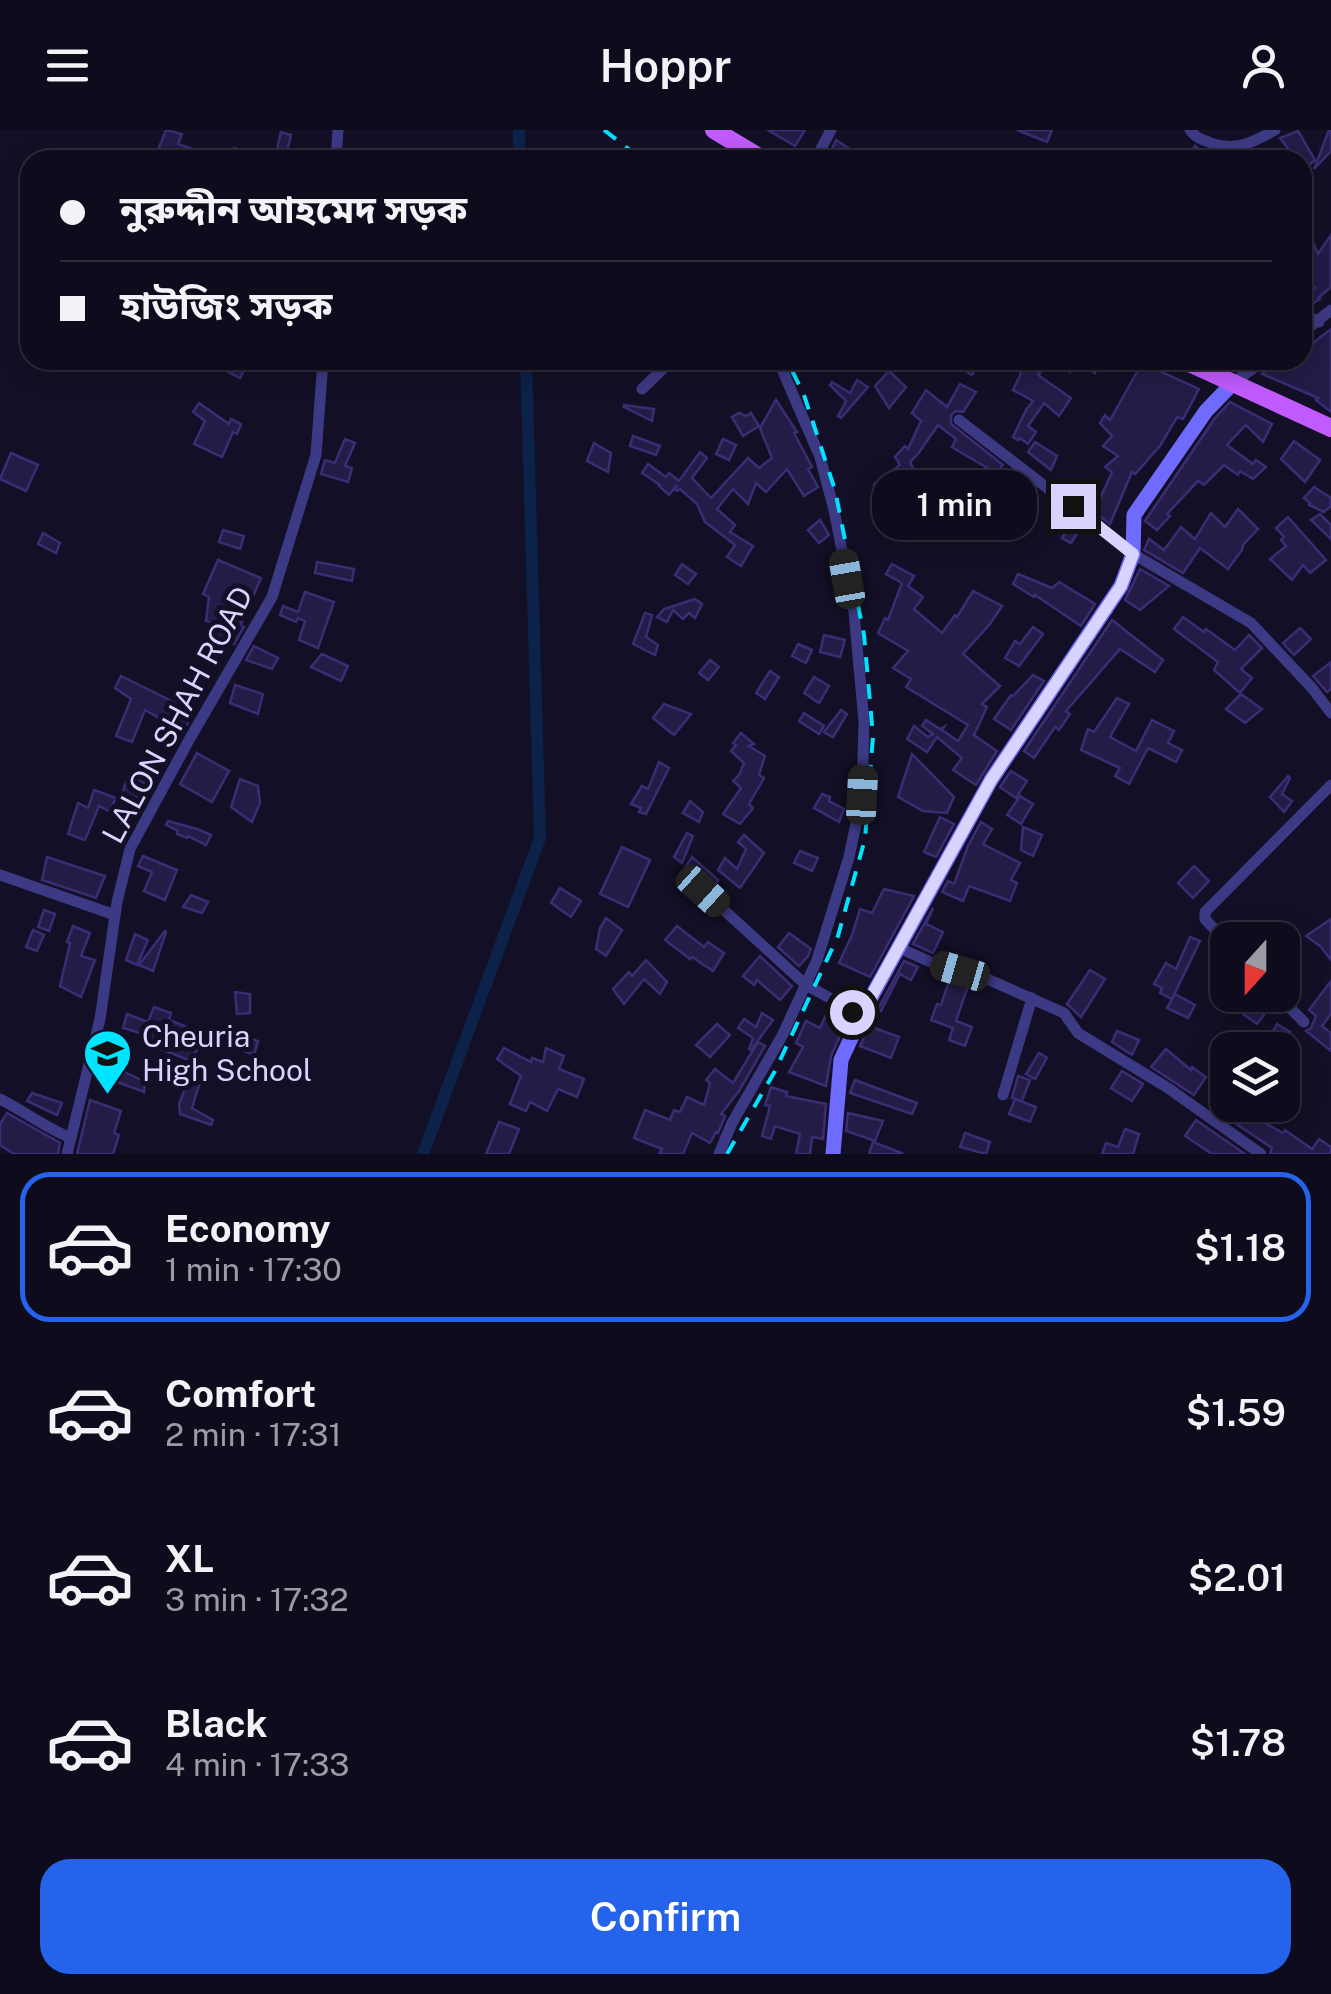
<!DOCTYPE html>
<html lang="en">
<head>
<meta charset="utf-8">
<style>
	body { margin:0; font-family:"Public Sans","Noto Sans Bengali",sans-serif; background:#1c1929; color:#f1f3f6; height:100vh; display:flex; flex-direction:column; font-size:38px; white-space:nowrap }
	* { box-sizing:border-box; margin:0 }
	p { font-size:32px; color:#9b9ba3 }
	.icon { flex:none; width:55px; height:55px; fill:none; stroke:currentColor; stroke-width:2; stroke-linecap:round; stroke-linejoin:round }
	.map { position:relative; height:1024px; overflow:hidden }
	.drawer { display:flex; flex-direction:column; background:#0e0b1c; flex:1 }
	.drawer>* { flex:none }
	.banner { position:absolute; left:20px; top:20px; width:1292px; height:220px; border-radius:30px; box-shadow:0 5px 25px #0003,0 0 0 2px #2e2b3b; display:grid; align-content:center; height:220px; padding:0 40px; background:#0e0b1c }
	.needle { width:65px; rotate:201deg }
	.buttons { position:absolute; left:1210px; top:792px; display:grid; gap:20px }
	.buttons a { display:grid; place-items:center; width:90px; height:90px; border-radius:20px; background:#0e0b1c; box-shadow:0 5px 25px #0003,0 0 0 2px #2e2b3b; font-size:50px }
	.end { position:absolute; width:45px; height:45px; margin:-22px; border:12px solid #d9d4ff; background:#111; box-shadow:0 0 0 5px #111 }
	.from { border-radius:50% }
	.bubble { position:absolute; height:70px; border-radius:30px; background:#0e0b1c; box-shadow:0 5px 25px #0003,0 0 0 2px #2e2b3b; font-size:32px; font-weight:600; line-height:70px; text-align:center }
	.car { position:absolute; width:30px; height:60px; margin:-30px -15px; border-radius:12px; box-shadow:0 0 8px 2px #0007; background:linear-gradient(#222 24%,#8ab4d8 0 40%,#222 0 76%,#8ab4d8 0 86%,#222 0) }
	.banner b { display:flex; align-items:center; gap:35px; height:95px; font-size:38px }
	.banner b+b { border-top:2px solid #2e2b3b }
	.banner i { width:25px; height:25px; background:#f1f3f6 }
	ul { padding:18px 0 0; list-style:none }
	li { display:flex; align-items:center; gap:30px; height:150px; margin:0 20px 15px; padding:0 20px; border:5px solid transparent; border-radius:30px }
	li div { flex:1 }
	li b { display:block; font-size:38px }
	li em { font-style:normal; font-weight:600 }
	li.on { border-color:#2563eb }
	li>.icon { width:90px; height:90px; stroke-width:1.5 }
	.button { display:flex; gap:20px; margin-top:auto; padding:20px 40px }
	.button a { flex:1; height:115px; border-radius:30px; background:#2563eb; color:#fff; font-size:40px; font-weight:600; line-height:115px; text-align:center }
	header { display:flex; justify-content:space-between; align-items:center; height:130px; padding:0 40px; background:#0e0b1c; font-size:45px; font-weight:600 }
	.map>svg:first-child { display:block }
</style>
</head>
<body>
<header><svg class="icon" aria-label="menu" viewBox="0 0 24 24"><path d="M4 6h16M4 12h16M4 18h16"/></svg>Hoppr<svg class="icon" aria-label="person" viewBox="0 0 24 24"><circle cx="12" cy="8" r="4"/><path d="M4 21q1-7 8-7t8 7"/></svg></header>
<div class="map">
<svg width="1331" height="1024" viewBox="0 0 1331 1024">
	<rect width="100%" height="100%" fill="#130f26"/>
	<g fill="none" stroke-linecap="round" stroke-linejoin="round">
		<g stroke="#0c2248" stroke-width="12">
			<path d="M519 0V30"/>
			<path d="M423 1024 540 708 526 230"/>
		</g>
	</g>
	<g fill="#241b47" stroke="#3b2d73" stroke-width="2.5">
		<path d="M166 0 182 4 178 14 221 28 220 30H168L156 25Z"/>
		<path d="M768 0H805L795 16Z"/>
		<path d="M1017 0H1052L1047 12Z"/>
		<path d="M1329 0H1331V21L1314 39Z"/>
		<path d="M1298 1 1315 30 1302 41V30H1287L1293 25 1280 8Z"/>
		<path d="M281 2 291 5 285 29 275 27Z"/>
		<path d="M836 10 850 19 842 30H827Z"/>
		<path d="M1195 16 1196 17 1217 30H1186Z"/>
		<path d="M234 18 267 28 266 30H230Z"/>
		<path d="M1302 86 1318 124 1331 105V157L1318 168 1320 169 1309 176 1302 174V166L1315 158 1302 149Z"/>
		<path d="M1331 199V282L1316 270 1318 268 1262 244 1271 237 1274 230H1302V215L1305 212 1308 210 1313 213Z"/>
		<path d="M205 230H249L240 248Z"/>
		<path d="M948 230H981L972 245Z"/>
		<path d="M1011 230H1023L1040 243 1038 245 1071 268 1059 286 1044 273 1028 296 1036 302 1028 314 1020 308 1018 310 1013 307 1026 280 1033 271 1013 260 1021 243Z"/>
		<path d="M1050 230H1102L1095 243 1074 231 1070 242Z"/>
		<path d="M1142 233 1199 259 1183 289 1177 287 1160 316 1135 344 1132 342 1110 394 1094 382 1112 342 1105 337 1118 326 1103 316 1112 306 1100 293 1105 285 1110 290Z"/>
		<path d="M889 241 906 257 889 278 875 256Z"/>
		<path d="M857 250 868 257 841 288 838 286 846 271 830 255 832 252 850 263Z"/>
		<path d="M960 254 976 262 963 282 956 281 951 285V294L1003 335 996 343 960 322 952 317 956 309 938 295 918 324 910 332 919 350 876 369 874 354 900 335 895 327 905 316 908 319 921 291 912 283 926 260 947 277Z"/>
		<path d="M776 270 797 302 794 303 812 337 808 339 818 357 804 366 787 339 766 362 756 353 748 374 733 359 717 379 735 395 730 402 753 416 741 436 727 427 735 415 705 392 697 374 680 359 677 361 674 359 677 355 669 365 659 356 660 355 642 343 648 334 666 347 669 343 679 351 700 322 707 328 692 348 711 368 748 328 759 338 772 328 760 298Z"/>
		<path d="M1230 272 1272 294 1263 312 1246 295 1227 315 1253 334 1256 330 1266 337 1253 349 1240 341 1238 345 1224 335 1204 355 1198 351 1167 384 1170 386 1157 400 1145 391 1215 288Z"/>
		<path d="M199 273 229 294 231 289 241 294 237 304 233 302 222 327 194 314 205 291 193 282Z"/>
		<path d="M624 275 654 279 652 291 624 277Z"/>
		<path d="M739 283 746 286 751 283 759 296 743 306 732 287Z"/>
		<path d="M633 306 660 316 656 325 630 316Z"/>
		<path d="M345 309 355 313 345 336 352 338 348 352 321 344 325 330 335 333Z"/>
		<path d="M723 309 736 315 729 330 716 324Z"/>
		<path d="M1294 311 1320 330 1305 352 1281 329Z"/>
		<path d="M1035 312 1057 326 1051 340 1028 322Z"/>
		<path d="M594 313 611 323 608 342 587 331Z"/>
		<path d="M11 323 38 335 26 361 0 349Z"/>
		<path d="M1020 349 1029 356 1015 375 1006 366Z"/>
		<path d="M1314 357 1331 368V376L1324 382 1309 375 1310 373 1304 368Z"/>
		<path d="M1238 379 1258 399 1243 415 1242 420 1228 439 1200 418 1183 443 1144 420 1149 409 1164 420 1181 397 1195 409 1211 383 1225 397Z"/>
		<path d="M1320 384 1331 395V409L1311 390Z"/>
		<path d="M1288 387 1326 430 1310 443 1303 435 1292 450 1270 429 1286 416 1281 410 1284 407 1276 398Z"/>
		<path d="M1073 389 1082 396 1071 413 1062 408Z"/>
		<path d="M820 390 829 405 819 413 808 400Z"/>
		<path d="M223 400 244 406 240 419 219 412Z"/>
		<path d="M43 403 60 413 56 423 38 414Z"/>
		<path d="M218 430 261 448 240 496 244 497 234 514 213 506 217 495 206 491 209 467 203 464Z"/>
		<path d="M317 432 354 439 352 451 315 443Z"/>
		<path d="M682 434 696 444 688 454 675 445Z"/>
		<path d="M892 434 914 446 908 456 923 467 914 479 942 503 955 485 957 487 973 461 1002 476 990 494 963 524 1000 556 982 574 987 577 974 605 997 621 976 655 953 640 962 628 937 607 927 622 907 609 914 596 928 607 933 604 922 596 926 590 940 599 944 597 942 600 958 611 968 595 906 557 911 549 893 538 908 521 878 503 885 488 888 490 902 453 886 444Z"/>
		<path d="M1140 439 1169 456 1140 480 1125 470Z"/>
		<path d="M1018 444 1052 458 1059 452 1095 474 1081 496 1035 465 1034 467 1013 454Z"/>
		<path d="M305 462 334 472 318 518 299 510 305 491 298 488 296 492 280 485 283 476 298 482Z"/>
		<path d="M695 469 702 474 695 488 689 483 683 489 673 480 667 492 657 487 664 479Z"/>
		<path d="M645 483 652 485 646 507 658 515 655 525 633 514Z"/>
		<path d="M1183 487 1204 502 1206 499 1235 520 1249 505 1262 518 1241 539 1252 548 1240 563 1214 540 1218 532 1174 499Z"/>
		<path d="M1112 490 1163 530 1155 542 1120 519 1066 581 1070 584 1059 600 1055 597 1034 628 1024 621Z"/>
		<path d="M1033 497 1043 504 1019 536 1005 528 1015 511 1020 514Z"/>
		<path d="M1300 498 1311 509 1294 525 1283 513Z"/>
		<path d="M824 505 845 510 840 527 820 522Z"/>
		<path d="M798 514 812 520 806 533 792 526Z"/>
		<path d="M254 516 278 528 272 539 246 530Z"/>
		<path d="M322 524 348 536 341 551 311 537Z"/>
		<path d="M710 530 719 537 708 550 699 543Z"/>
		<path d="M1331 532V559L1327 562 1313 546Z"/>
		<path d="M770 541 779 547 765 569 756 563Z"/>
		<path d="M1033 545 1044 551 1011 600 994 589 1011 565 1013 566Z"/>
		<path d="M121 546 194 582 183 602 145 580 132 612 116 606 131 569 115 558Z"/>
		<path d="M814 547 829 556 819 573 804 563Z"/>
		<path d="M235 555 263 564 258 584 230 573Z"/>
		<path d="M1241 564 1262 579 1245 593 1226 579Z"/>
		<path d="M1117 568 1129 574 1110 607 1136 621 1152 590 1174 601 1168 613 1182 620 1176 632 1148 618 1129 654 1115 646 1120 638 1081 620 1088 599 1094 602Z"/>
		<path d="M664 574 691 584 674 605 653 588Z"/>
		<path d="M841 580 847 584 833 607 824 602Z"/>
		<path d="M804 583 824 596 819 604 799 591Z"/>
		<path d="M741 603 754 614 749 616 765 626 759 645 764 648 749 674 753 678 740 694 723 684 741 658 733 651 739 645 744 633 731 621 736 615 733 613Z"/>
		<path d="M197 623 229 641 212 672 180 654Z"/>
		<path d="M912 624 954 667 947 683 923 681 898 667Z"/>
		<path d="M659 632 669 638 646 684 639 682 641 678 631 674 642 656 648 659Z"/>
		<path d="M1011 641 1027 651 1016 668 1000 657Z"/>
		<path d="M129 644 144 652 133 678 119 672Z"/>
		<path d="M1288 646 1290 648 1282 664 1292 671 1284 682 1270 667Z"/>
		<path d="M240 649 258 656 260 673 252 692 231 677Z"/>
		<path d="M94 660 116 668 109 681 99 676 85 710 68 704 78 673 88 678Z"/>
		<path d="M822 664 830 667 829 671 844 679 839 692 814 678Z"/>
		<path d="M1020 666 1033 674 1021 694 1007 685Z"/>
		<path d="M690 671 703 682 699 692 683 683Z"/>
		<path d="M940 687 954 694 936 727 924 722Z"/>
		<path d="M168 691 197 699 211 705 206 715 188 706 187 708 177 704 178 701 166 695Z"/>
		<path d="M981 692 992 699 983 714 1020 733 1011 750 1017 753 1010 771 969 756 963 771 942 762 948 751 954 754 968 716Z"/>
		<path d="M1023 697 1042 705 1033 726 1021 720Z"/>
		<path d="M687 703 693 706 682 733 674 727Z"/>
		<path d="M744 705 764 723 740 758 718 740 725 728 737 739 746 719 738 712Z"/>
		<path d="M622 717 650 730 628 777 600 764Z"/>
		<path d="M800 721 818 728 812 741 794 733Z"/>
		<path d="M143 726 177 740 165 770 144 761 152 742 138 736Z"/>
		<path d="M47 727 105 746 96 768 42 750Z"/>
		<path d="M692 727 718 750 714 756 686 736Z"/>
		<path d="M1194 736 1209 751 1193 768 1178 753Z"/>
		<path d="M560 758 581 771 571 787 551 773Z"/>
		<path d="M884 759 914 766 870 847 839 833 852 805 860 779 872 783Z"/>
		<path d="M191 765 208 772 202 783 183 777Z"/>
		<path d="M933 778 926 794 943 802 933 823 913 814Z"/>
		<path d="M44 780 55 784 49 801 38 797Z"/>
		<path d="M606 788 622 800 606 826 596 819 600 798Z"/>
		<path d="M1331 789V830L1320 816 1306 806Z"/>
		<path d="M73 796 90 803 81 826 95 830 81 867 60 856 70 813 67 812Z"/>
		<path d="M677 796 704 817 708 812 724 823 713 841 692 827 690 829 665 810Z"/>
		<path d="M33 800 44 805 37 821 26 817Z"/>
		<path d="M165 801 166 802 153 841 139 835Z"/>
		<path d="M789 803 811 819 808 826 799 836 778 817Z"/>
		<path d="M135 804 148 810 137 835 126 830Z"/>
		<path d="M1190 807 1200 811 1172 869 1160 863 1162 858 1154 854 1166 833 1176 839Z"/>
		<path d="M760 826 792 856 780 870 757 850 754 855 743 846Z"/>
		<path d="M646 830 667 852 660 864 644 849 624 874 613 859 629 842 632 846Z"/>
		<path d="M904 831 918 837 911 850 900 844 881 881 878 879Z"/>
		<path d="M1090 840 1105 849 1081 887 1067 874Z"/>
		<path d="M950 848 969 853 956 891 972 897 965 916 949 910 953 898 931 890 937 874 941 875Z"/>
		<path d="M1331 851V884L1322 896 1331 903V921L1306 901 1311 898 1316 886 1309 880Z"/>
		<path d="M235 862 250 864V883L237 884Z"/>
		<path d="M1175 864 1195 875 1188 888 1167 878Z"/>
		<path d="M1217 865H1268L1272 874 1257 894Z"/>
		<path d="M154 877 171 883 169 890 205 904 191 931 157 918 158 913 142 905 143 904 123 898 127 884 148 892Z"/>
		<path d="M829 878 848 888 831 926 826 956 789 942 803 917 796 913 806 891 820 898Z"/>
		<path d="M762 883 773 890 751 920 749 919 753 908 738 898 744 889 756 897Z"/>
		<path d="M717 894 730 905 710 927 696 915Z"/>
		<path d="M1277 894 1290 902 1280 920 1266 913Z"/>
		<path d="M869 896 899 907 891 928 860 916Z"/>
		<path d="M1117 901 1139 910 1132 925 1112 912Z"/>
		<path d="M235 904 258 911 254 925 232 916Z"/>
		<path d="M758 912 765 916 739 961 721 984 725 986 718 1003 716 1002 710 1013 692 1003 683 1024H659L662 1019 634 1008 645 980 670 990 674 980 680 982 687 967 704 975 710 953 706 950 715 939 733 953Z"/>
		<path d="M504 918 531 932 532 928 543 932 546 918 564 926 559 939 584 949 577 967 558 959 547 981 530 972 526 981 510 974 521 946 497 929Z"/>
		<path d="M1166 919 1191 940 1192 937 1206 947 1194 965 1151 937Z"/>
		<path d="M1039 923 1047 928 1035 949 1026 944Z"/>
		<path d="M100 930 145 952 144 962 96 944Z"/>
		<path d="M192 941 202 946 192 978 213 990 211 995 180 984 179 974Z"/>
		<path d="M1122 941 1143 954 1132 971 1111 958Z"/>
		<path d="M1018 946 1030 950 1022 971 1012 968Z"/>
		<path d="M855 950 917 973 912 984 850 963Z"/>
		<path d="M771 957 787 962 786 966 826 974 823 1009 812 1007 810 1024H796L800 1004 775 996 771 1009 762 1006 770 976 765 975Z"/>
		<path d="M32 963 62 973 57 985 27 971Z"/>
		<path d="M1015 969 1036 977 1030 992 1009 984Z"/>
		<path d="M90 970 121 981 114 1003 119 1005 113 1024H77Z"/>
		<path d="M1234 975 1283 1003 1285 1000 1312 1019 1319 1009 1331 1017V1024H1270L1272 1018 1226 987Z"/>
		<path d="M7 983 60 1013 58 1024H14L0 1015V994Z"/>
		<path d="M848 983 883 991 875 1011 846 1001Z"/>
		<path d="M1196 990 1245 1024H1212L1185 1006Z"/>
		<path d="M499 992 519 999 509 1024H486Z"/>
		<path d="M1125 999 1139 1004 1133 1024H1102L1106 1013 1118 1017Z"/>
		<path d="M965 1003 990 1012 986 1024 960 1017Z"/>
		<path d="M873 1012 902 1023V1024H869Z"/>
	</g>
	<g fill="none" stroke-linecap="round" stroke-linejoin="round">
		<g stroke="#3d3a85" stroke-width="11">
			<path d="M1190 0C1196 8 1201 9 1211 13 1235 22 1254 12 1275 0"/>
			<path d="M336 30 338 0"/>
			<path d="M815 30 831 0"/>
			<path d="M1302 183 1319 192"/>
			<path d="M1302 203 1331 180"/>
			<path d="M1234 252 1265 230"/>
			<path d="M642 259 672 230"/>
			<path d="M959 290 1133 424 1251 493 1312 558 1331 583"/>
			<path d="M0 745 115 785"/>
			<path d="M703 761 806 855 861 885"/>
			<path d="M1228 814 1205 789V782L1331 655"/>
			<path d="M897 817 935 834 985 848 1064 883 1078 903 1168 958 1261 1024"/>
			<path d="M1277 865 1304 892"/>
			<path d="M1003 965 1032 868"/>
			<path d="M0 969C24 981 46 998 71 1008"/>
			<path d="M67 1024 100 889 117 772 130 719 189 610 272 467 316 325 323 230"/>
			<path d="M719 1024 732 993 782 906 817 830 849 727 862 665 864 592 854 482 834 380 820 327 778 230"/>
		</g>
		<path stroke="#6f6bff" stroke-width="15" d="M833 1024 841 930 863 882 991 650 1121 456 1133 424 1134 385 1206 281 1234 252"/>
		<g stroke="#c25bff" stroke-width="18">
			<path d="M714 0 764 30"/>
			<path d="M1183 230 1331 298"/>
		</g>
		<g stroke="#00e5ff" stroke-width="4" stroke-dasharray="15 12" stroke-linecap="butt">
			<path d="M604 0 643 30"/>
			<path d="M727 1024 775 941 838 806 865 709 873 606 864 505 835 360 804 265 787 230"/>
		</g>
	</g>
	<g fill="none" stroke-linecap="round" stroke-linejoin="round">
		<path stroke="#d9d4ff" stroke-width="12" d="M852 882 861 885 991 650 1121 456 1133 424 1073 376"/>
	</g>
	<defs>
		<symbol id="school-pin" viewBox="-11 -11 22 30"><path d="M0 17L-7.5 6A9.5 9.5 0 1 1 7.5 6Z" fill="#00e5ff" stroke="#130f26"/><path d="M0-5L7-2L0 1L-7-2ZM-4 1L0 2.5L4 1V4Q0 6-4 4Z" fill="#111"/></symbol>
	</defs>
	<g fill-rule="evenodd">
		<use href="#school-pin" x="80" y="896" width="55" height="75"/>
	</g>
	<g text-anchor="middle" stroke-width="10" stroke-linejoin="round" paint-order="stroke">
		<g font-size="30" fill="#d9d4ff" stroke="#130f26">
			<text transform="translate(178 585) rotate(-62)" y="10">LALON SHAH ROAD</text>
		</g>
		<g font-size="30" fill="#d9d4ff" stroke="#130f26" text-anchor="start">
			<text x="142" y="917">Cheuria<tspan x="142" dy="34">High School</tspan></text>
		</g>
	</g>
</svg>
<div class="buttons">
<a><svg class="needle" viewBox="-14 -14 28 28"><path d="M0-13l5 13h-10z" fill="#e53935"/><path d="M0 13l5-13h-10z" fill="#9b9ba3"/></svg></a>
<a><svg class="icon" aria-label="layers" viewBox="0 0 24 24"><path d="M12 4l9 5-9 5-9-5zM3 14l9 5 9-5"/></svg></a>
</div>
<i class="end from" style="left:852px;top:882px"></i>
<i class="end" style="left:1073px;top:376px"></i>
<div class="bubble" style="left:872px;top:340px;width:165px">1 min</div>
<i class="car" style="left:847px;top:449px;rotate:350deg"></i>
<i class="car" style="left:862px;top:665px;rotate:3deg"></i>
<i class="car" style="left:703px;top:761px;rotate:132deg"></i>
<i class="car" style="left:960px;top:841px;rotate:286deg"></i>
<div class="banner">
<b><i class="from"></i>নুরুদ্দীন আহমেদ সড়ক</b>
<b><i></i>হাউজিং সড়ক</b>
</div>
</div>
<section class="drawer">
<ul>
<li class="on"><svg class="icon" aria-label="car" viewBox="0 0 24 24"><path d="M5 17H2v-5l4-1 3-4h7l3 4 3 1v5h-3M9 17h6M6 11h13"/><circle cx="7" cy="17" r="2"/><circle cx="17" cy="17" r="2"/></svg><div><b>Economy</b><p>1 min · 17:30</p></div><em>$1.18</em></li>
<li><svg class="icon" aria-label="car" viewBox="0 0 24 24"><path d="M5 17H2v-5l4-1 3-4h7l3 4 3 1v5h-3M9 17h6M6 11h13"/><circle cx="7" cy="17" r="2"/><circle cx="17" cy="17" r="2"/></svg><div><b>Comfort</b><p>2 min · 17:31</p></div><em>$1.59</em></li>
<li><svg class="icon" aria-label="car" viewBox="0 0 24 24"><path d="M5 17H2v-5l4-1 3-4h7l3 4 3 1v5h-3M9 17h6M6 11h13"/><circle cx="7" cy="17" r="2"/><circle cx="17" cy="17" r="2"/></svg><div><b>XL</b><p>3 min · 17:32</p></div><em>$2.01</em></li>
<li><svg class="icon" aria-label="car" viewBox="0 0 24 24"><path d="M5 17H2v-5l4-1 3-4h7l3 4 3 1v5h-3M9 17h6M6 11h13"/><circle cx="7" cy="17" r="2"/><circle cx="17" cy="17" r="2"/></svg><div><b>Black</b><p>4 min · 17:33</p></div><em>$1.78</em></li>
</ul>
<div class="button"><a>Confirm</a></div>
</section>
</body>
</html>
